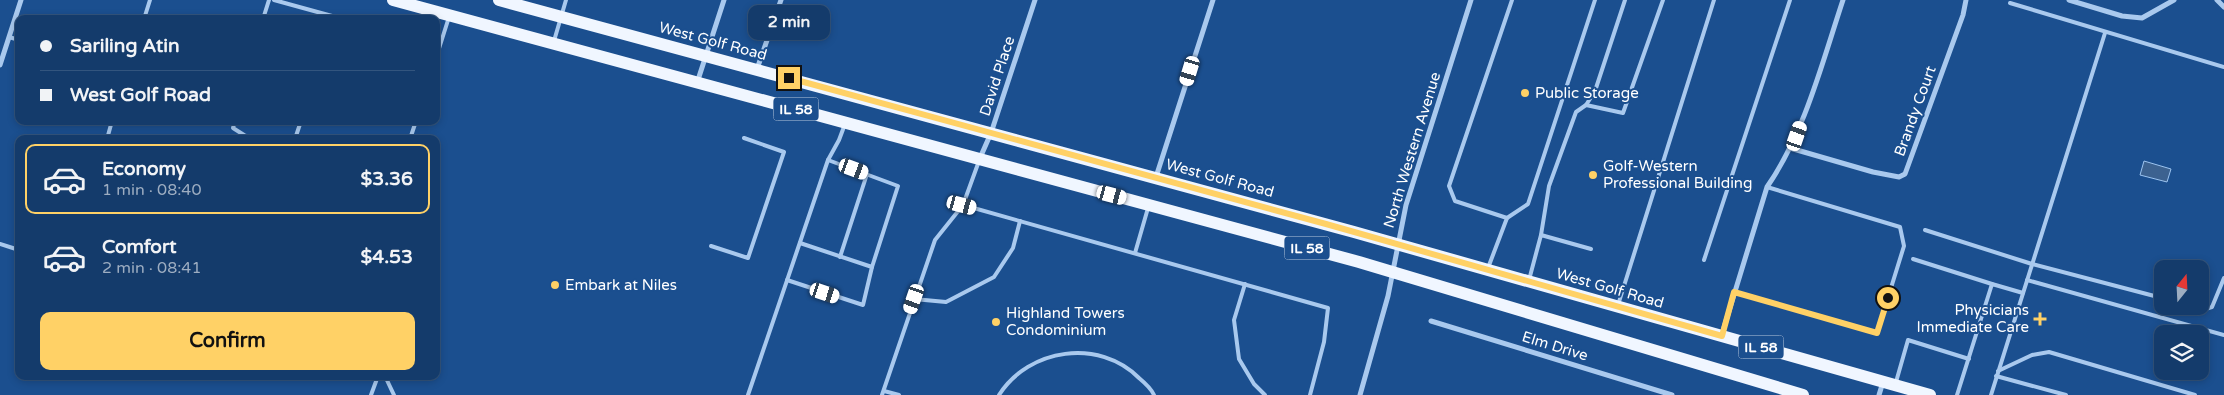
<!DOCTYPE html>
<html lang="en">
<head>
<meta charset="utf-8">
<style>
	body { margin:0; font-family:"Varela Round",sans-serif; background:#1d4271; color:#f1f3f6; height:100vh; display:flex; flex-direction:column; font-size:19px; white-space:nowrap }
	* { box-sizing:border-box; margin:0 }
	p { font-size:16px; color:#9dadc1 }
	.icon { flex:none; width:28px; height:28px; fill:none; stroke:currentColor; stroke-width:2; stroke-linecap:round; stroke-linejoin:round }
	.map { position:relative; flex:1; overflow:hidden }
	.panel { position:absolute; left:15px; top:135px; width:425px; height:245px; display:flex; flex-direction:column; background:#143b6b; border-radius:10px; box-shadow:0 2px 8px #0003,0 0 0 1px #33557e }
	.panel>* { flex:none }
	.guide { position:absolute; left:15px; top:15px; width:425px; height:110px; border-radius:10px; box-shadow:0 2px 8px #0003,0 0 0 1px #33557e; display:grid; align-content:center; height:110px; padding:0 25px; background:#143b6b }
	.needle { width:32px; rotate:18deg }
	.buttons { position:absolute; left:2154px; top:260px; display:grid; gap:10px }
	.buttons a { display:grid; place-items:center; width:55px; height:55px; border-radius:10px; background:#143b6b; box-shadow:0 2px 8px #0003,0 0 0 1px #33557e; font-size:25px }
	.end { position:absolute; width:22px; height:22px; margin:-11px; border:6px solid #ffd166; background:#111; box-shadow:0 0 0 2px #111 }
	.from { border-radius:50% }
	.bubble { position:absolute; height:35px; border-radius:10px; background:#143b6b; box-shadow:0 2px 8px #0003,0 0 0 1px #33557e; font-size:16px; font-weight:700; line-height:35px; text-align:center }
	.car { position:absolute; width:15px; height:30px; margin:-15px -8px; border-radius:6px; box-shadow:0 0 4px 1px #0007; background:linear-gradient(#fff 24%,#345 0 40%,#fff 0 76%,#345 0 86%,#fff 0) }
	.guide b { display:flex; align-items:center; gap:18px; height:48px; font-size:19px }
	.guide b+b { border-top:1px solid #33557e }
	.guide i { width:12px; height:12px; background:#f1f3f6 }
	ul { padding:9px 0 0; list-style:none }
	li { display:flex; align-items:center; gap:15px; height:70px; margin:0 10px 8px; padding:0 15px; border:2px solid transparent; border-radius:10px }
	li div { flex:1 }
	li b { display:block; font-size:19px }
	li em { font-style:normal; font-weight:700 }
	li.selected { border-color:#ffd166 }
	li>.icon { width:45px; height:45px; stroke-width:1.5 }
	.primary-button { display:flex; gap:10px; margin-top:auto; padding:10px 25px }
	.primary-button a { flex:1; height:58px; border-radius:10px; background:#ffd166; color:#111; font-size:20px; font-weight:700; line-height:58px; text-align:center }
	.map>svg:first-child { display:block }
</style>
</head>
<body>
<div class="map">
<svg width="2224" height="395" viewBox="0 0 2224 395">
	<rect width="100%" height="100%" fill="#1b4f8f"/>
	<path fill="#3c6290" stroke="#9cc4f0" d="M2144 161 2171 169 2167 182 2140 175Z"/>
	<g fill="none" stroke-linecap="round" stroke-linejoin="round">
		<g stroke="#a9c9ee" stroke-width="4">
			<path d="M274 0 343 19"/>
			<path d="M2010 3 2224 67"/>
			<path d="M144 19 150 0"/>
			<path d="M263 19 269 0"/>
			<path d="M9 37 19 40"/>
			<path d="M554 41 566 0"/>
			<path d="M436 58 449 17"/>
			<path d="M1586 105 1623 113 1663 0"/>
			<path d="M235 121 233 128 244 135 254 139"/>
			<path d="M107 139 112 121"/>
			<path d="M295 139 301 121"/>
			<path d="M410 139 416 121"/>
			<path d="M963 205 1328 308 1324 342 1310 395"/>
			<path d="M1507 218 1528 204 1595 0"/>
			<path d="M1925 230 2032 264 2162 298"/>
			<path d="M1541 235 1549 186 1576 112 1586 105 1595 91 1625 0"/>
			<path d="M800 243 872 267 898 186 828 160"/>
			<path d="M0 244 19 250"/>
			<path d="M711 246 748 258 784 152 744 138"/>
			<path d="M1135 253 1148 208"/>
			<path d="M840 257 867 174"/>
			<path d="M1913 259 1992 284"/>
			<path d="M1704 260 1790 0"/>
			<path d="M1488 268 1507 218 1455 201 1449 186 1512 0"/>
			<path d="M787 280 863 305 872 267"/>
			<path d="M1529 280 1541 235 1591 249"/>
			<path d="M2027 280 2224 335"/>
			<path d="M1245 284 1234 320 1239 359 1254 384 1265 395"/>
			<path d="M1734 292 1877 333 1904 246 1900 227 1767 187"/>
			<path d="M914 299 946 302 994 277 1013 248 1020 221"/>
			<path d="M1618 305 1714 0"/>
			<path d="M2196 306 2205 309 2212 307 2224 278"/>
			<path d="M1998 371 2032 355 2049 352 2195 395"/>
			<path d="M385 376 394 395"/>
			<path d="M1996 376 2066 395"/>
			<path d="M1896 382 1908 340 1969 359"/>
			<path d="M884 391 899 395"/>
			<path d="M371 395 378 376"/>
			<path d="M748 395 828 160 839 140 845 124"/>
			<path d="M882 395 935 240 963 205 979 161"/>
			<path d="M999 395C1029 348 1099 338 1139 378 1145 383 1151 388 1154 395"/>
			<path d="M1957 395 1992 284 2023 293"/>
			<path d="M1991 395 2105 33"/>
		</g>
		<g stroke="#a9c9ee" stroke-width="5">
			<path d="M2069 0 2122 16 2142 18 2174 0"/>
			<path d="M2217 0 2224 7"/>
			<path d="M0 65 21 0"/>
			<path d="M757 69 781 0"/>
			<path d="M697 83 724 0"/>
			<path d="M1790 148 1873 172 1899 177 1905 174 1963 15 1966 0"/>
			<path d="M980 158 991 133 1035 0"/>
			<path d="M1156 177 1213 0"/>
			<path d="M1431 321 1672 395"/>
			<path d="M1722 334 1767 187C1805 132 1822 63 1843 0"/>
			<path d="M1360 395 1388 296 1406 205 1471 0"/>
			<path d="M1879 395 1883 382"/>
		</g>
		<g stroke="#f0f6ff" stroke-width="12">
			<path d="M393 0 1359 262 1803 395"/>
			<path d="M499 0 1354 232 1930 395"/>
		</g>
	</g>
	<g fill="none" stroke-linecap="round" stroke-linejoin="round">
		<path stroke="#ffd166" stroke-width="6" d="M789 78 1326 224 1722 336 1734 292 1877 333 1888 298"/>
	</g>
	<g fill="#ffd166" stroke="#1b4f8f" stroke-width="2">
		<circle cx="1525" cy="93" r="5"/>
		<circle cx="1593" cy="175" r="5"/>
		<circle cx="555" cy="285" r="5"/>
		<path d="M2037.5 311.5h5v5h5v5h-5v5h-5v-5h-5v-5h5z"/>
		<circle cx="996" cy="322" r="5"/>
	</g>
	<g text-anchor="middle" stroke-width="4" stroke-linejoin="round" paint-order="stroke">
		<g fill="#1b4f8f" stroke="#bbcadd" stroke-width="1">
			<rect x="773.5" y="97.5" width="45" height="23" rx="4"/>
			<rect x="1284.5" y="236.5" width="45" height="23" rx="4"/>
			<rect x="1738.5" y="335.5" width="45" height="23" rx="4"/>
		</g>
		<g font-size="14" font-weight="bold" fill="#fff">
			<text x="796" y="114">IL 58</text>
			<text x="1307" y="253">IL 58</text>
			<text x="1761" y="352">IL 58</text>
		</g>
		<g font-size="15" fill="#fff" stroke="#1b4f8f">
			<text transform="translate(713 41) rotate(15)" y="5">West Golf Road</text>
			<text transform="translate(997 76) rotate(-72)" y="5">David Place</text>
			<text transform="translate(1915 111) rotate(-70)" y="5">Brandy Court</text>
			<text transform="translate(1412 150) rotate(-73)" y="5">North Western Avenue</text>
			<text transform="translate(1220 178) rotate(15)" y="5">West Golf Road</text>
			<text transform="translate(1610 288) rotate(16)" y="5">West Golf Road</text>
			<text transform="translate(1555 346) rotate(17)" y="5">Elm Drive</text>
		</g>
		<g font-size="15" fill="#fff" stroke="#1b4f8f" text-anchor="start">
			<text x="1535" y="98">Public Storage</text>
			<text x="1603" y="171">Golf-Western<tspan x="1603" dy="17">Professional Building</tspan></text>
			<text x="565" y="290">Embark at Niles</text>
			<text x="2029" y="315" text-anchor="end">Physicians<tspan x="2029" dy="17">Immediate Care</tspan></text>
			<text x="1006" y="318">Highland Towers<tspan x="1006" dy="17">Condominium</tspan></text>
		</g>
	</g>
</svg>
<div class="buttons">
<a><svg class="needle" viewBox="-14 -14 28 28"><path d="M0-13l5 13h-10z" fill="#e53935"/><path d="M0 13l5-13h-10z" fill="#9dadc1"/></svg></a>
<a><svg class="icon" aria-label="layers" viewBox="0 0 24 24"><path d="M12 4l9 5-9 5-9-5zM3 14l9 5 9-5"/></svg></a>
</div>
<i class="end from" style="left:1888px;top:298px"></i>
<i class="end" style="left:789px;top:78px"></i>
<div class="bubble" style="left:748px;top:5px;width:82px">2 min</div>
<i class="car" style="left:1190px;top:71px;rotate:197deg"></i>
<i class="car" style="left:1797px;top:136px;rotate:19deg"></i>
<i class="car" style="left:854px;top:169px;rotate:110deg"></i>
<i class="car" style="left:1112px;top:195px;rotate:105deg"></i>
<i class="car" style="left:962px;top:205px;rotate:105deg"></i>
<i class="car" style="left:825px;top:293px;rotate:108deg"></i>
<i class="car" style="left:914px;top:299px;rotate:199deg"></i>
<div class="guide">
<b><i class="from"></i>Sariling Atin</b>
<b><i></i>West Golf Road</b>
</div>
<section class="panel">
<ul>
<li class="selected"><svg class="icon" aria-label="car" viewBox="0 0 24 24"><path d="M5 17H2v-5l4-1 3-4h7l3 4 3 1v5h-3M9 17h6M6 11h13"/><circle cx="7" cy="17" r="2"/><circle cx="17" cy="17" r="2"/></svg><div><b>Economy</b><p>1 min · 08:40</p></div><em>$3.36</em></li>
<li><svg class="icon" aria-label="car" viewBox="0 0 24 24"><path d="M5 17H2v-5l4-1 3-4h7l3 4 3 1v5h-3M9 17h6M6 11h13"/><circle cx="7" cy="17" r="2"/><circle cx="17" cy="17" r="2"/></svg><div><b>Comfort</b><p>2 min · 08:41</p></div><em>$4.53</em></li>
</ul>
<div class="primary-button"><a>Confirm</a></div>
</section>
</div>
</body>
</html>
